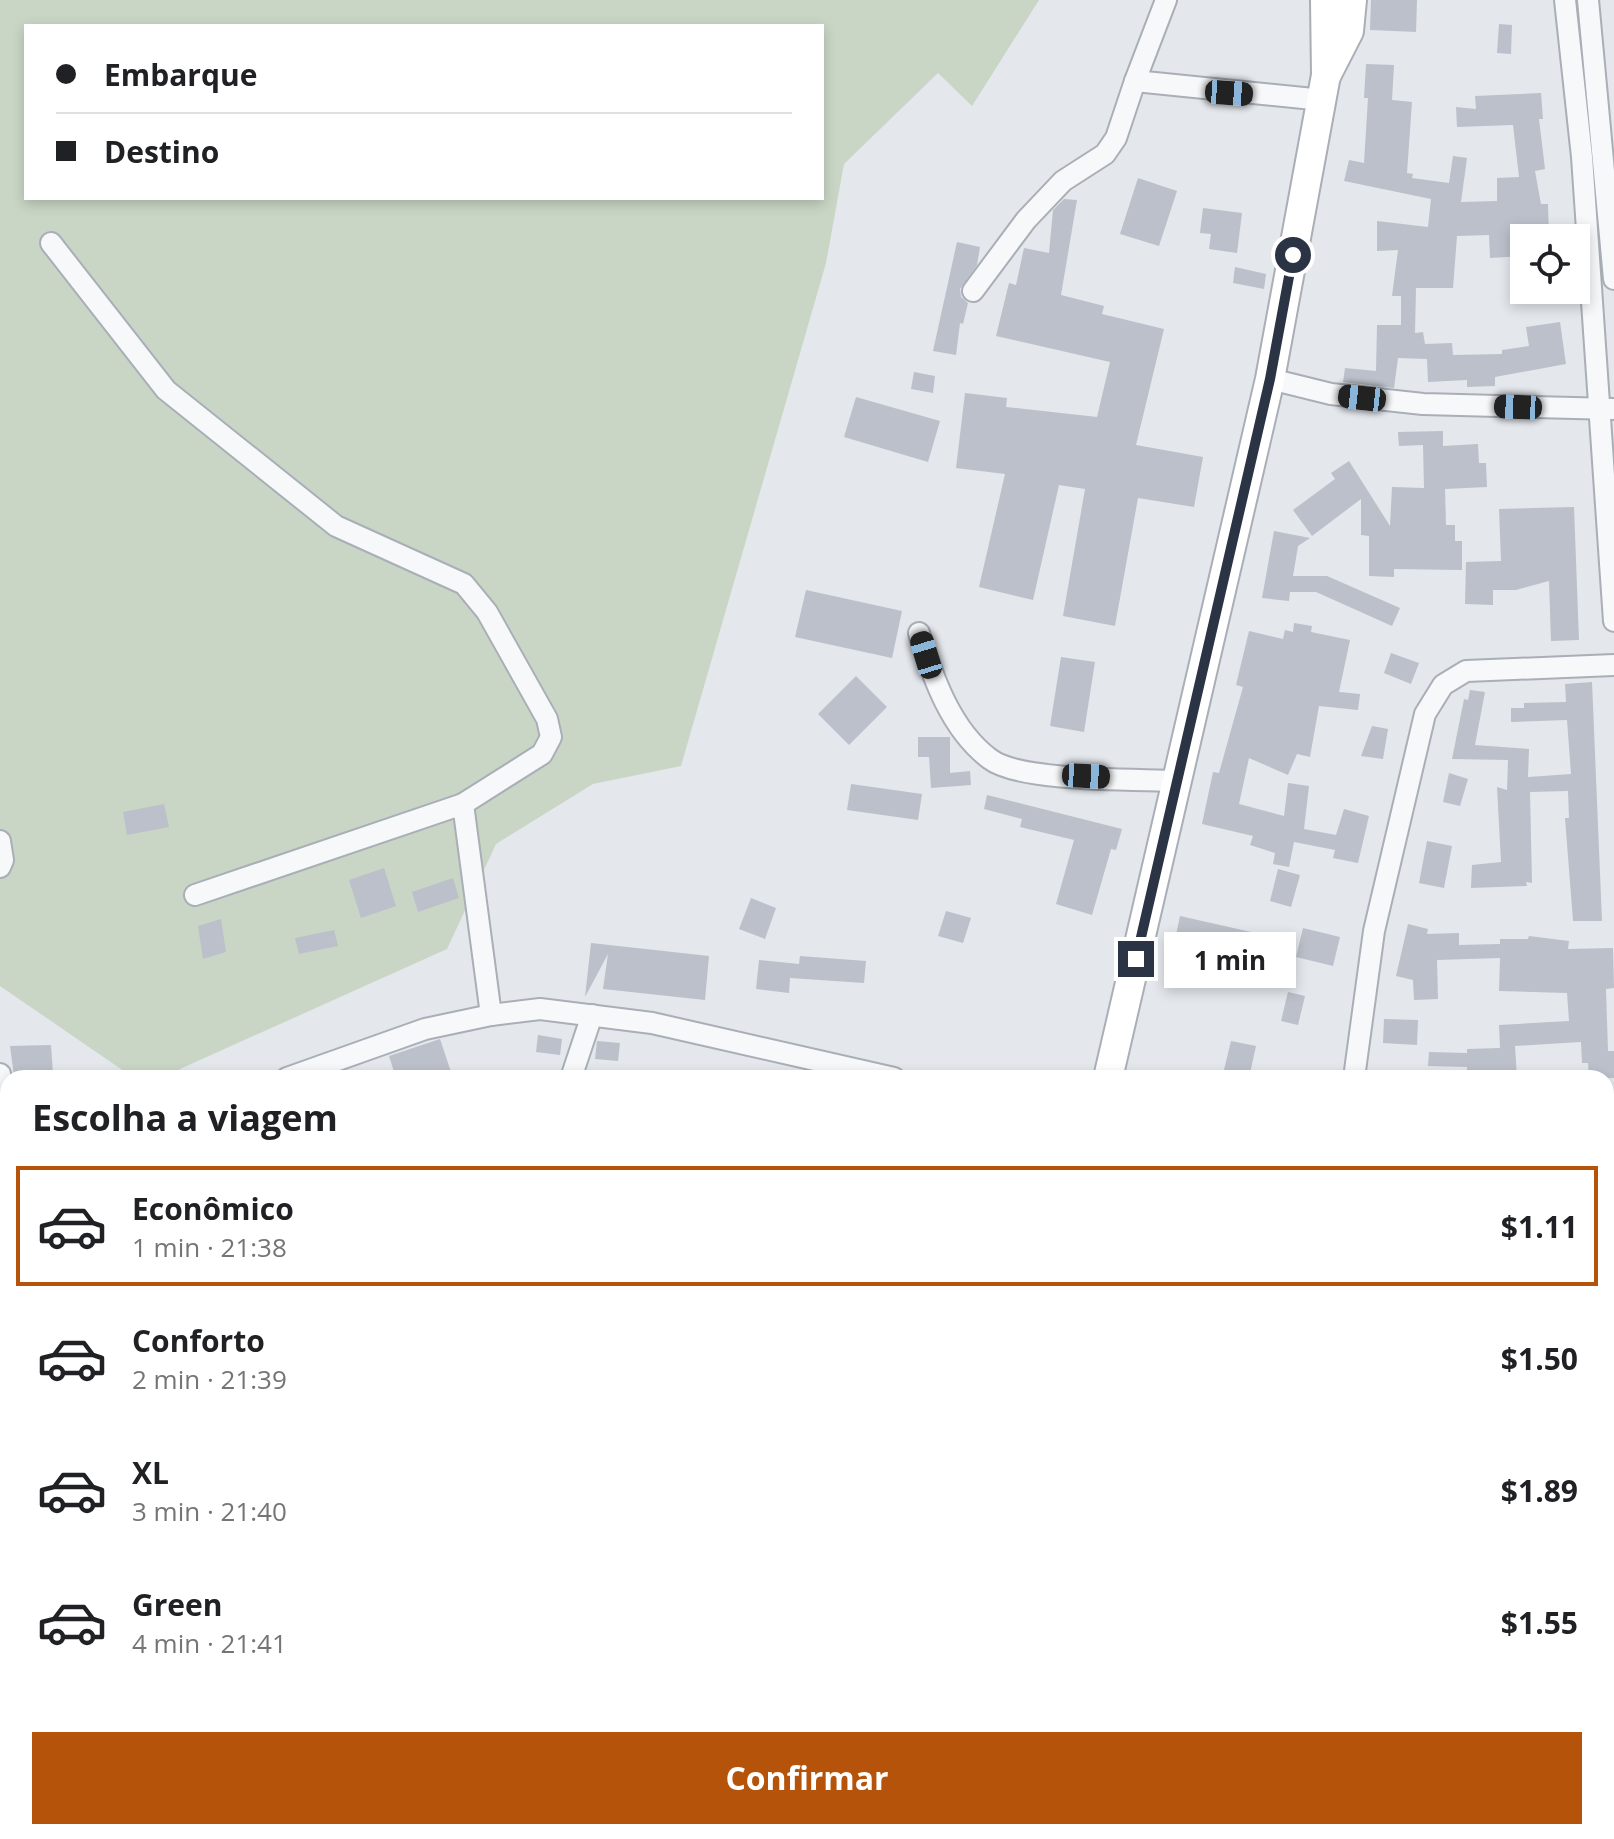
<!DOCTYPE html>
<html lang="pt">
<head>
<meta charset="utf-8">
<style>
	body { margin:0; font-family:"Open Sans",sans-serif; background:#f6f6f6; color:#202124; height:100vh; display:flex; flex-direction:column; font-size:30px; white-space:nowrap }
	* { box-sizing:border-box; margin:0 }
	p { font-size:26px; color:#757577 }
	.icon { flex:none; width:44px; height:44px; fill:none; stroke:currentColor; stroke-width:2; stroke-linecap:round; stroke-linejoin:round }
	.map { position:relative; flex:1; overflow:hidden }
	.panel { position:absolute; left:0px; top:1070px; width:1614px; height:770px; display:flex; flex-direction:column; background:#fff; border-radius:24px 24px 0 0; box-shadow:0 4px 12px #0003 }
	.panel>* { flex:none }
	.guide { position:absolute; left:24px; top:24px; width:800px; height:176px; border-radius:0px; box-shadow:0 4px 12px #0003; display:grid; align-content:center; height:176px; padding:0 32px; background:#fff }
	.buttons { position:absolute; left:1510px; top:224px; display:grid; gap:16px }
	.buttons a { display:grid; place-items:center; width:80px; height:80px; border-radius:0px; background:#fff; box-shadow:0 4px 12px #0003; font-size:40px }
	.end { position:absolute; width:36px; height:36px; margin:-18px; border:10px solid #2b3445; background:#fff; box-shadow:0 0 0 4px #fff }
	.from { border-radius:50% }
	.bubble { position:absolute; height:56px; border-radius:0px; background:#fff; box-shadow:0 4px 12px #0003; font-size:26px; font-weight:700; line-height:56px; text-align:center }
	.car { position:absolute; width:24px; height:48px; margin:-24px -12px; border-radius:10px; box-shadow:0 0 6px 2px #0007; background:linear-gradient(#222 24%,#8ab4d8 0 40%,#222 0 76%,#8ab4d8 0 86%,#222 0) }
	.guide b { display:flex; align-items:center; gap:28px; height:76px; font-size:30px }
	.guide b+b { border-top:2px solid #e0e0e0 }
	.guide i { width:20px; height:20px; background:#202124 }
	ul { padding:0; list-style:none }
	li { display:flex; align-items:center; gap:24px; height:120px; margin:0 16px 12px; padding:0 16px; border:4px solid transparent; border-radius:0px }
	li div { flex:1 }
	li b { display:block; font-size:30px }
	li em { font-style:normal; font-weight:700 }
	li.selected { border-color:#b45309 }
	li>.icon { width:72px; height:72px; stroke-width:1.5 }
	h2 { padding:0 32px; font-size:36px; line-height:96px }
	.primary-button { display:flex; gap:16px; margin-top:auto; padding:16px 32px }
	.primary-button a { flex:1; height:92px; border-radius:0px; background:#b45309; color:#fff; font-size:32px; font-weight:700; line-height:92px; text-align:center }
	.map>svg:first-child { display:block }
</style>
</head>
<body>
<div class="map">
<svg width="1614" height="1839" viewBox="0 0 1614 1839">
	<rect width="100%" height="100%" fill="#e4e7ec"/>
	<path fill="#c9d6c5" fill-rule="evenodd" d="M0 0H1039L972 106 938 73 844 164 826 263 681 766 593 784 496 844 447 949 160 1078H134L0 986ZM26 26H822V198H26Z"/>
	<g fill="#bbc0ca">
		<path d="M1371 0H1417L1416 32 1370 30Z"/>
		<path d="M1499 24 1512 25 1511 54 1497 53Z"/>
		<path d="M1366 64 1394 65 1392 100 1412 102 1407 173 1413 174 1412 178 1449 183 1453 156 1467 158 1461 202 1497 201V178L1519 177 1513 125 1457 127 1456 107 1476 109 1475 96 1541 93 1543 119H1539L1545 169 1535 171 1541 204H1548L1549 238H1524V256L1490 258 1489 235 1457 236 1453 288H1416L1415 333 1423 332 1425 344 1452 343 1453 355 1502 354V350L1529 346 1526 327 1560 322 1566 364 1495 377V386L1467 387V380L1428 382 1427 359 1398 358 1394 388 1343 382 1345 368 1376 371 1377 325H1401V296H1392L1398 250 1377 251V221L1428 227 1431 199 1344 181 1349 160 1364 163 1368 98H1364Z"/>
		<path d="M1138 178 1177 191 1159 246 1120 234Z"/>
		<path d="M1064 199 1077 200 1061 295 1104 306 1102 314 1164 329 1136 445 1203 457 1194 507 1138 498 1115 626 1063 616 1085 489 1059 485 1033 600 979 587 1005 474 956 468 965 393 1007 398 1006 407 1097 417 1110 362 996 336 1009 283 1016 285 1024 248 1049 253 1053 210Z"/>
		<path d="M1203 208 1242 213 1237 253 1209 249 1211 234 1200 233Z"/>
		<path d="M957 242 980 247 977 265 960 289 961 297 968 303 963 324 960 323 956 355 933 351Z"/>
		<path d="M1235 267 1266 274 1264 289 1233 283Z"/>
		<path d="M914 372 935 376 933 393 911 389Z"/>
		<path d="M856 397 940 421 928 462 844 437Z"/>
		<path d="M1443 431V446L1478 444 1479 463H1486L1487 487 1445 489 1446 525H1455V541H1462V570L1394 569V577L1369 576V536L1361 535V499L1312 536 1293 510 1335 479 1331 473 1349 461 1390 526 1392 487 1424 488 1423 445 1399 446 1398 432Z"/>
		<path d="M1574 507 1579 640 1551 641 1549 581 1516 590H1493V605L1465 604 1466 562 1501 561 1499 509Z"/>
		<path d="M1274 531 1310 538 1298 546 1293 576H1327L1400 608 1392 626 1316 592H1290L1289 601 1262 598Z"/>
		<path d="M806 590 902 611 892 658 795 637Z"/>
		<path d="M1294 623 1312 626 1311 632 1350 640 1339 692 1360 694 1358 710 1319 706 1310 757 1297 754 1288 775 1249 758 1239 804 1284 816 1288 783 1309 786 1304 829 1336 835 1344 809 1369 816 1358 863 1333 858 1335 850 1294 842 1289 867 1273 864 1275 853 1250 845 1253 836 1202 824 1213 772 1219 773 1243 687 1236 685 1249 631 1283 639 1285 630 1293 632Z"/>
		<path d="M1391 653 1419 663 1411 684 1384 673Z"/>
		<path d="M1061 657 1095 662 1084 732 1050 726Z"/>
		<path d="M856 676 887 707 849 745 818 714Z"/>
		<path d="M1592 682 1602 921H1573L1565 818H1569L1568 791 1530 792 1532 883 1526 882 1527 886 1471 888 1472 865 1501 862 1497 787 1507 790 1508 760 1452 759 1464 699 1468 700 1470 690 1485 692 1475 745 1529 749 1528 777 1571 774 1567 720 1511 722V708H1524V703L1566 702 1565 684Z"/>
		<path d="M1372 726 1388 729 1383 759 1361 756Z"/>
		<path d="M918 737H950V773L970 771 971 785 931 788 929 757H918Z"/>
		<path d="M1449 773 1468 779 1460 806 1443 802Z"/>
		<path d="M851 784 922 794 918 820 847 810Z"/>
		<path d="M987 795 1122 829 1116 850 1111 849 1092 915 1056 904 1074 840 1020 827 1022 819 984 809Z"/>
		<path d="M164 804 169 827 127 835 123 812Z"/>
		<path d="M1427 841 1452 846 1444 888 1419 883Z"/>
		<path d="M384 868 396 906 361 918 349 880Z"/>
		<path d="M1278 869 1300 875 1291 907 1270 901Z"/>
		<path d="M453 878 459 898 418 912 412 892Z"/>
		<path d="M751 898 776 908 765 939 739 929Z"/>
		<path d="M946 911 971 918 963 943 938 936Z"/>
		<path d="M1180 916 1269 936 1268 964 1252 963 1249 975 1172 954Z"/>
		<path d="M221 919 226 952 203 959 198 926Z"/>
		<path d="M1408 924 1428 929 1427 934 1459 933V945L1500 944V939H1528L1529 936 1569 941 1568 949 1613 948 1614 988 1606 989 1608 1051H1614V1078H1589L1588 1063H1582L1581 1042 1515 1046 1517 1078H1467V1067L1428 1066 1429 1052 1467 1053V1049L1500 1048 1499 1025 1569 1021 1567 993 1499 991 1500 958 1437 960 1438 999 1414 1000 1413 980 1396 976Z"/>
		<path d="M1303 928 1340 937 1333 966 1296 957Z"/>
		<path d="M334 930 338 946 299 954 295 938Z"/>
		<path d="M591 943 709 956 705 1000 603 989 608 954 585 997Z"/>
		<path d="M800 956 866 961 864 983 790 978 789 993 756 989 759 960 799 964Z"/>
		<path d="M1288 992 1305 996 1298 1025 1281 1021Z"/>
		<path d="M1384 1019 1418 1020 1417 1045 1383 1043Z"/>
		<path d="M538 1035 562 1039 560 1055 536 1052Z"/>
		<path d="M440 1039 453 1078H396L389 1056Z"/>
		<path d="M597 1041 620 1043 618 1061 595 1059Z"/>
		<path d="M1231 1041 1256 1046 1249 1078H1222Z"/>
		<path d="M51 1045 53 1074 14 1076 10 1046Z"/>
	</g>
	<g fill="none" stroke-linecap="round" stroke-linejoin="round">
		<defs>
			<g id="minor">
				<path d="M1166 0 1135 81 1323 100"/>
				<path d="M1565 0 1582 157 1614 621"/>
				<path d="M1588 0 1614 279"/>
				<path d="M51 243 166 390 336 526 464 584 487 612 547 719 551 737 542 754 463 804 195 895"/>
				<path d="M973 291 1026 220 1063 181 1105 154 1116 138 1135 81"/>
				<path d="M1270 379 1331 394 1423 404 1614 409"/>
				<path d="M919 633C933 678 951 730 990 759 1020 782 1136 779 1177 781"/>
				<path d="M463 804 491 1015"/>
				<path d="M0 841 3 860 0 867"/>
				<path d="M0 1074 8 1115"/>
				<path d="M287 1078 425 1029 491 1015 540 1009 652 1023 894 1078"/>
				<path d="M571 1078 592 1015"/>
				<path d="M1354 1078 1374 931 1425 714 1443 685 1466 671 1614 665"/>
				<path d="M0 1151 8 1149"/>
				<path d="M0 1204H8"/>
				<path d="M1606 1368 1614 1367"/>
				<path d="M0 1425 8 1424"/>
				<path d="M1606 1535 1614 1534"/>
				<path d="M1606 1685 1614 1684"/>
				<path d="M990 1832 1016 1839"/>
				<path d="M1210 1832V1839"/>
				<path d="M1373 1832V1839"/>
				<path d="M1056 1839 1086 1832"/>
			</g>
			<path id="tertiary" d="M1606 1194H1614"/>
			<g id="secondary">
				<path d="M1327 74 1349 31 1352 0"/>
				<path d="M1108 1078 1270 379 1326 75 1325 0"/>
				<path d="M926 1839 928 1832"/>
			</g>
		</defs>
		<use href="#minor" stroke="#a9aeb7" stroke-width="24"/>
		<use href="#tertiary" stroke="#a9aeb7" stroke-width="30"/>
		<use href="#secondary" stroke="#a9aeb7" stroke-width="32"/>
		<use href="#minor" stroke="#f7f8fa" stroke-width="20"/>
		<use href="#tertiary" stroke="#f7f8fa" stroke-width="26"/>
		<use href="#secondary" stroke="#fff" stroke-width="28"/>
	</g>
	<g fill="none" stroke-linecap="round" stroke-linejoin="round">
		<path stroke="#2b3445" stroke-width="10" d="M1136 959 1270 379 1293 255"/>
	</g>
</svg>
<div class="buttons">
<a><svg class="icon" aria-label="locate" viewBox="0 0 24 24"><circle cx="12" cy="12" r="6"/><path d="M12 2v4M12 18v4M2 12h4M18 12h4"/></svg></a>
</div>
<i class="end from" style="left:1293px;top:255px"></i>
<i class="end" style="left:1136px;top:959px"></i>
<div class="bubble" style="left:1164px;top:932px;width:132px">1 min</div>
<i class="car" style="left:1229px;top:93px;rotate:94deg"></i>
<i class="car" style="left:1362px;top:398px;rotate:276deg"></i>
<i class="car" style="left:1518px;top:407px;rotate:272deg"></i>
<i class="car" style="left:926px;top:655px;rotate:343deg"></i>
<i class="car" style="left:1086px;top:776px;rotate:93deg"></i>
<div class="guide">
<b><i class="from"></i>Embarque</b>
<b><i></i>Destino</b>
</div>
<section class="panel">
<h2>Escolha a viagem</h2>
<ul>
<li class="selected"><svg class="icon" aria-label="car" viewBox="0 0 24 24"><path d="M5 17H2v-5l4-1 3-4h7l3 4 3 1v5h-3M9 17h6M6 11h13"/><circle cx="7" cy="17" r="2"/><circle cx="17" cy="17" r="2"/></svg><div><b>Econômico</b><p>1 min · 21:38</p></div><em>$1.11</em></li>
<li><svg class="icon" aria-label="car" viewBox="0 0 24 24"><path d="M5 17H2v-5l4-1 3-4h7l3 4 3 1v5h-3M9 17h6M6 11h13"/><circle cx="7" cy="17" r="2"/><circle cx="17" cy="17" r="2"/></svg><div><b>Conforto</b><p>2 min · 21:39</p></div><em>$1.50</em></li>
<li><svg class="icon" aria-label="car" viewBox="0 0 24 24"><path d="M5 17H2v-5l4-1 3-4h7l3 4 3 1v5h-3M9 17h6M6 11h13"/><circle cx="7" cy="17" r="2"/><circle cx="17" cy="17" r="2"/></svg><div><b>XL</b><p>3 min · 21:40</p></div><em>$1.89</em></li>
<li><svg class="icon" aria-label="car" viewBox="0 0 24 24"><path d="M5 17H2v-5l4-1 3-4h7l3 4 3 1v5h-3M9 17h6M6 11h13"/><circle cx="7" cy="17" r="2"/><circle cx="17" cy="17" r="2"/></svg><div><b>Green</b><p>4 min · 21:41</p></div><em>$1.55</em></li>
</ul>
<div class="primary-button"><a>Confirmar</a></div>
</section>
</div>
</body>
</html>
